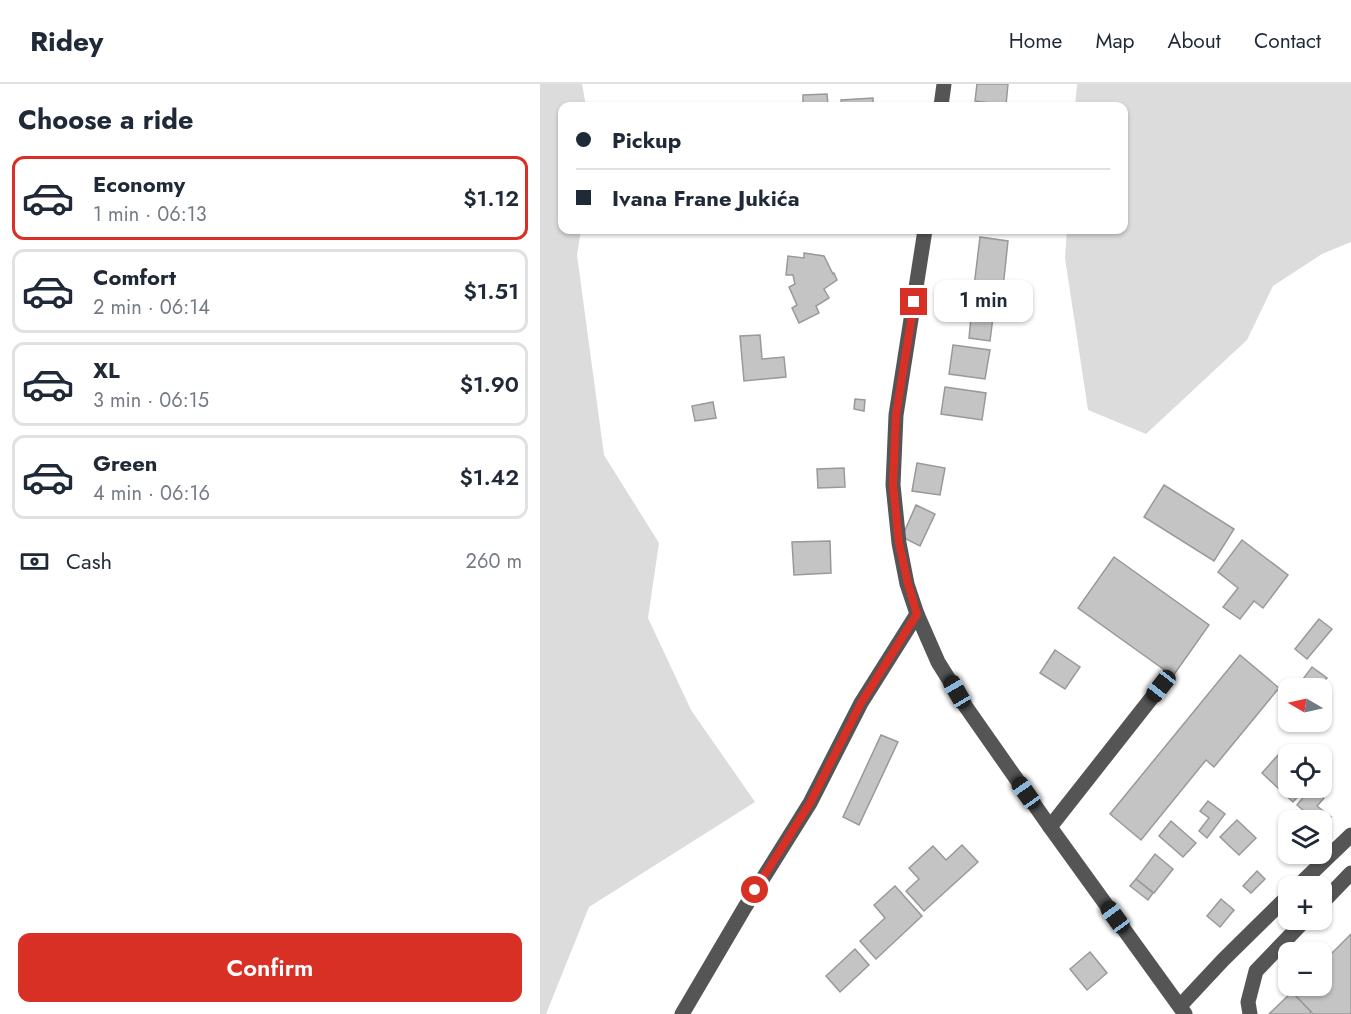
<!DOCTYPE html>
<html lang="en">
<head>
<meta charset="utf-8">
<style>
	body { margin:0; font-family:Jost,sans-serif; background:#f2f2f3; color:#1f2937; height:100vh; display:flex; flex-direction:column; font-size:22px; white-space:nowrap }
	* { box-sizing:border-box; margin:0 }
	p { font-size:20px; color:#747a83 }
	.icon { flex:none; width:33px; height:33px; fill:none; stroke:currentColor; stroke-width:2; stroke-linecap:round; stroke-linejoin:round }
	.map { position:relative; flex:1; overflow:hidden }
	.side { display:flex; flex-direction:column; background:#fff; width:540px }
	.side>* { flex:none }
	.guide { position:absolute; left:18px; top:18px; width:570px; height:132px; border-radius:12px; box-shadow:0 2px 4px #0004; display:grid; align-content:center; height:132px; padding:0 18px; background:#fff }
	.needle { width:39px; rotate:279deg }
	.fabs { position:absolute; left:738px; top:594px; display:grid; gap:12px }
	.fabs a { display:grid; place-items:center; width:54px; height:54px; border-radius:12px; background:#fff; box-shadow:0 2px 4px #0004; font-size:30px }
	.end { position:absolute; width:27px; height:27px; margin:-14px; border:8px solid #d93025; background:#fff; box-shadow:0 0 0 3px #fff }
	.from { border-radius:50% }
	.bubble { position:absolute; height:42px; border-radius:12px; background:#fff; box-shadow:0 2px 4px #0004; font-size:20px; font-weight:600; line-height:42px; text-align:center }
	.car { position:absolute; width:18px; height:36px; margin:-18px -9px; border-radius:8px; box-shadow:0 0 4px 2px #0007; background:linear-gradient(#222 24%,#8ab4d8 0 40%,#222 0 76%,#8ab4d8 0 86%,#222 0) }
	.guide b { display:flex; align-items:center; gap:21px; height:57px; font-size:22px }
	.guide b+b { border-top:2px solid #e0e1e3 }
	.guide i { width:15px; height:15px; background:#1f2937 }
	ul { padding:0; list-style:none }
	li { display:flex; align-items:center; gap:18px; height:84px; margin:0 12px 9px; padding:0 6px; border:3px solid #e0e1e3; border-radius:12px }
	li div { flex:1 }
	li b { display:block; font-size:22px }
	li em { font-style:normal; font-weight:600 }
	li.on { border-color:#d93025 }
	li>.icon { width:54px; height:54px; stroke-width:1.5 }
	h2 { padding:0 18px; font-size:27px; line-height:72px }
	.pay { display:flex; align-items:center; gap:15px; height:66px; padding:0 18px; font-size:22px }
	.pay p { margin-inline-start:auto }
	.cta { display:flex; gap:12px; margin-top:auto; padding:12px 18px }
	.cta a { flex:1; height:69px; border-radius:12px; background:#d93025; color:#fff; font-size:24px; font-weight:600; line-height:69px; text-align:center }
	header { display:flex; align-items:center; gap:36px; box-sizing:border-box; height:84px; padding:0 30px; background:#fff; border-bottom:2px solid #e0e1e3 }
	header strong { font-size:28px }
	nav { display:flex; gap:33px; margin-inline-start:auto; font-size:21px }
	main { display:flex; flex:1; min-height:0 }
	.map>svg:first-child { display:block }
</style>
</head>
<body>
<header>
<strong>Ridey</strong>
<nav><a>Home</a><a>Map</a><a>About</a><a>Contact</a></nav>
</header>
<main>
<section class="side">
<h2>Choose a ride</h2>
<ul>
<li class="on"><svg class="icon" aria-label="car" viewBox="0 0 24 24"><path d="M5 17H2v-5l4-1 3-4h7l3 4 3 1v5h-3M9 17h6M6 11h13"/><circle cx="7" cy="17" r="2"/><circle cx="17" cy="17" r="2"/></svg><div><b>Economy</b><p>1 min · 06:13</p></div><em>$1.12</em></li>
<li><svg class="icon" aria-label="car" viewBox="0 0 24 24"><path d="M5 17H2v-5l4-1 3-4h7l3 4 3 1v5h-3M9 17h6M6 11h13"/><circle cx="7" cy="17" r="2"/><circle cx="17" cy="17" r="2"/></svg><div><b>Comfort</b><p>2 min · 06:14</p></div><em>$1.51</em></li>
<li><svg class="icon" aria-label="car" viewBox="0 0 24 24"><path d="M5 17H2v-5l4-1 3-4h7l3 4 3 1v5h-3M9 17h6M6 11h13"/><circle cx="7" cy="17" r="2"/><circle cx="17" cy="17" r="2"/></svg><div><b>XL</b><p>3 min · 06:15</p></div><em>$1.90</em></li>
<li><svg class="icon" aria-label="car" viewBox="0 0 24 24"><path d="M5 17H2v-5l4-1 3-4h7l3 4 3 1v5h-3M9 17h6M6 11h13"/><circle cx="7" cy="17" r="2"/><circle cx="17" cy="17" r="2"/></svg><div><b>Green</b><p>4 min · 06:16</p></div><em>$1.42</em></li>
</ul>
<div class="pay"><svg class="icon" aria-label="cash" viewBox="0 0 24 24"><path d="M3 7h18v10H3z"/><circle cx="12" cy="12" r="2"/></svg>Cash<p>260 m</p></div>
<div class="cta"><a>Confirm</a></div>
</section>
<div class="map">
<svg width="811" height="930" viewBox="0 0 811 930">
	<rect width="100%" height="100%" fill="#fff"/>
	<g fill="#dcdcdc">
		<path d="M0 0H42L46 22H22V146H41L37 171 64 371 119 459 108 534 151 626 215 718 49 823 6 930H0Z"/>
		<path d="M537 0H811V158L782 170 733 202 707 256 606 350 548 326 525 174 527 146H584V22H535Z"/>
	</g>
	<g fill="#c4c4c4" stroke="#999" stroke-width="1.5">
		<path d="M437 0H468L466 21 435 17Z"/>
		<path d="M287 10 288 22H263V11Z"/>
		<path d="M333 14V22H302L301 16Z"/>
		<path d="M440 153 468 157 461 222 432 219Z"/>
		<path d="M264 169 284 172 293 190 294 189 297 196 284 205 289 214 276 222 279 229 259 239 252 224 257 221 249 203 255 200 253 191H246L248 172 264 174Z"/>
		<path d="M432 223 454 225 450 257 429 254Z"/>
		<path d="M220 251 222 275 244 273 246 293 204 297 200 252Z"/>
		<path d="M413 261 450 266 445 295 409 290Z"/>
		<path d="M405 303 446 309 442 336 401 330Z"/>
		<path d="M315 315 325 316 324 327 314 325Z"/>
		<path d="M173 318 176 334 155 337 152 322Z"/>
		<path d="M377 379 405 384 400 411 372 407Z"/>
		<path d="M304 384 305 403 278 404 277 385Z"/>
		<path d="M624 401 694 445 674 477 604 433Z"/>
		<path d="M376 421 395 430 380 462 362 453Z"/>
		<path d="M702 456 748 491 723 524 714 517 700 535 683 523 698 504 678 488Z"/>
		<path d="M290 457 291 489 254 491 252 458Z"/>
		<path d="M574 473 669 541 633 592 538 524Z"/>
		<path d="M779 535 792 545 767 575 755 565Z"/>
		<path d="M515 566 540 583 525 605 500 589Z"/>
		<path d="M700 571 739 604 674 683 666 676 601 756 570 730Z"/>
		<path d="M772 583 787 594 779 604H767L760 599Z"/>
		<path d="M341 651 358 658 319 741 303 733Z"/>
		<path d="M738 671 748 681V704H764L765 705 753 718 722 689Z"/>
		<path d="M771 704 784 714 777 722 791 733 782 745V736H769L772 734 757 721Z"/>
		<path d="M668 717 685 730 667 754 659 747 669 734 660 727Z"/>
		<path d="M697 736 716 754 699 771 680 753Z"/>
		<path d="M631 737 656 759 643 773 619 752Z"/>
		<path d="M422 761 438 778 384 827 366 807 379 795 369 784 393 762 406 776Z"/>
		<path d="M615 770 633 785 614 809 596 795Z"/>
		<path d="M717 787 725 795 711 809 703 802Z"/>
		<path d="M596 795 613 809 608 816 590 802Z"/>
		<path d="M355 802 382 832 336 875 320 857 345 834 334 821Z"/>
		<path d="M681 815 694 826 680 843 667 832Z"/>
		<path d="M811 850V930H773L752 908 758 902H782V879Z"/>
		<path d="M315 865 329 881 300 908 286 892Z"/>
		<path d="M550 868 567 889 547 906 530 885Z"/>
		<path d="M752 908 771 928 770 930H729Z"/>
	</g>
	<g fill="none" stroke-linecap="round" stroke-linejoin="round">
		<g stroke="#555" stroke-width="15">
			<path d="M401 22 404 0"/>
			<path d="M385 146 356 331 353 401 359 459 367 500 377 530 398 578 426 623 510 743 645 930"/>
			<path d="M510 743 621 602"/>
			<path d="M758 802 811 751"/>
			<path d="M782 819 811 789"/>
			<path d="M640 922 683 876 748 812"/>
			<path d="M142 930 205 823 270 719 321 619 377 530"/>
			<path d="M710 930 708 918 716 887 765 836"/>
		</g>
	</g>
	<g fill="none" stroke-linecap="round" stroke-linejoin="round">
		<path stroke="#d93025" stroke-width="8" d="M215 806 270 719 321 619 377 530 368 500 359 459 353 401 356 331 374 218"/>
	</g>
</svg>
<div class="fabs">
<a><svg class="needle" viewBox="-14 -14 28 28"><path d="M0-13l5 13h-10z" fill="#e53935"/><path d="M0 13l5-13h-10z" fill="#747a83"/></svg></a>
<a><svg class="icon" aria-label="locate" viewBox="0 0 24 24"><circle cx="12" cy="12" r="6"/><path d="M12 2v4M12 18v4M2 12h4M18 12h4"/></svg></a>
<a><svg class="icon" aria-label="layers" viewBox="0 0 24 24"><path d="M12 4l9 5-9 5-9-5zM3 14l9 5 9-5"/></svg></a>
<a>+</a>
<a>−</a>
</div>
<i class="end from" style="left:215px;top:806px"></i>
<i class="end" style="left:374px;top:218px"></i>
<div class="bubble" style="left:394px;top:196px;width:99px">1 min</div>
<i class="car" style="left:621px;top:602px;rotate:218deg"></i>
<i class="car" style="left:417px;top:608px;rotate:330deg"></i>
<i class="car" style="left:486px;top:709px;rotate:325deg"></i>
<i class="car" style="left:575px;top:833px;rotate:324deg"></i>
<div class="guide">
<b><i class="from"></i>Pickup</b>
<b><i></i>Ivana Frane Jukića</b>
</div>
</div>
</main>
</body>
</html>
